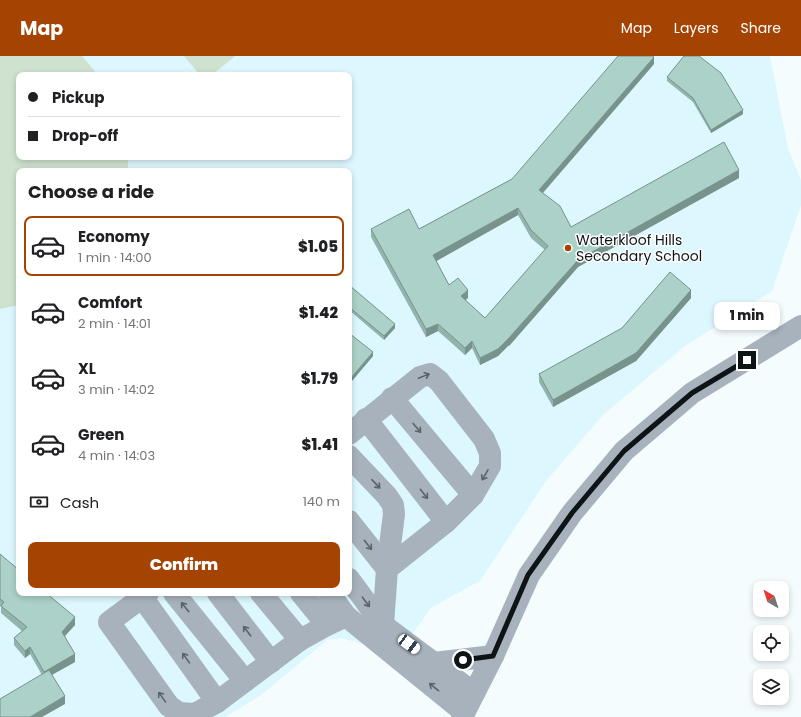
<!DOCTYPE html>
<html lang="en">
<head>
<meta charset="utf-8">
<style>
	body { margin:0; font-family:Poppins,sans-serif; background:#f2f2f2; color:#202124; height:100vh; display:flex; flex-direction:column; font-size:15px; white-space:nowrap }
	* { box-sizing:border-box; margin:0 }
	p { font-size:13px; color:#757577 }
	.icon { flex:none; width:22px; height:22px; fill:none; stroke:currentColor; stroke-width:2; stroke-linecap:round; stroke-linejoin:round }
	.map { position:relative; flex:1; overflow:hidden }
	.sheet { position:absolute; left:16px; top:112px; width:336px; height:428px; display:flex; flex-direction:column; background:#fff; border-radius:8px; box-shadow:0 2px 6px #0003 }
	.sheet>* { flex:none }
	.guide { position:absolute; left:16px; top:16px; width:336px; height:88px; border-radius:8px; box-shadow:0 2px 6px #0003; display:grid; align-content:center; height:88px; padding:0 12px; background:#fff }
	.needle { width:26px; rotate:321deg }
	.buttons { position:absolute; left:753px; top:525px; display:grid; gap:8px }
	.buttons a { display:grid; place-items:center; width:36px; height:36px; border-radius:8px; background:#fff; box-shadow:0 2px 6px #0003; font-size:20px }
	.end { position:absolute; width:18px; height:18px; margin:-9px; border:5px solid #0e1415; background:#fff; box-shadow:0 0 0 2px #fff }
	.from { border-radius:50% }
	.bubble { position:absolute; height:28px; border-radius:8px; background:#fff; box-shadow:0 2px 6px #0003; font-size:13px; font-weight:800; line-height:28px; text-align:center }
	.car { position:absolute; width:12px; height:24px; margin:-12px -6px; border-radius:5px; box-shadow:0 0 3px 1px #0007; background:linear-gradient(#fff 24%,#345 0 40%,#fff 0 76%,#345 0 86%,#fff 0) }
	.guide b { display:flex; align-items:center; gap:14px; height:38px; font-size:15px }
	.guide b+b { border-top:1px solid #e0e0e0 }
	.guide i { width:10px; height:10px; background:#202124 }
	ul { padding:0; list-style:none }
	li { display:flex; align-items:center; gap:12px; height:60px; margin:0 8px 6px; padding:0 4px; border:2px solid transparent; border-radius:8px }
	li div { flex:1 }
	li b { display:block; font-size:15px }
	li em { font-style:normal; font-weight:800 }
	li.active { border-color:#a54303 }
	li>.icon { width:36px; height:36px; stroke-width:1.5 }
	h2 { padding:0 12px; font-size:18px; line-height:48px }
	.pay { display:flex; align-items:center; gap:10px; height:44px; padding:0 12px; font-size:15px }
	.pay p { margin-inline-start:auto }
	.cta { display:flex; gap:8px; margin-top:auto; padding:8px 12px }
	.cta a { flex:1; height:46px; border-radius:8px; background:#a54303; color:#fff; font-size:16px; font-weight:800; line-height:46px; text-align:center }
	header { display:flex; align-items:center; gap:24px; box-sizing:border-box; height:56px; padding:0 20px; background:#a54303; color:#fff }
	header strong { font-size:19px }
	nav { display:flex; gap:22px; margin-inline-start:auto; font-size:14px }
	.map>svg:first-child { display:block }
</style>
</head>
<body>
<header>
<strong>Map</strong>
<nav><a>Map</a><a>Layers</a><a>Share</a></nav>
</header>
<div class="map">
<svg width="801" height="661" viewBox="0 0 801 661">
	<rect width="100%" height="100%" fill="#f5fcfe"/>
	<path fill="#dcf7fd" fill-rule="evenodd" d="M0 0H770L788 93 801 124V149L772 235 685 290 603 359 546 425 480 525 432 551 391 606 370 590 341 582 327 584 260 640 225 661H0ZM19 19H349V101H19ZM19 115H349V537H19Z"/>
	<g fill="#cfe1cf">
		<path d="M0 0H82L98 19H19V101H128V115H19V249L0 253Z"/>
		<path d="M184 0H235L212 19H200Z"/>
	</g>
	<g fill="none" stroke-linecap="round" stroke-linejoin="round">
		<g stroke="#a7b2bc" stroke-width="22">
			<path d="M392 342 473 439"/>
			<path d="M366 363 446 466"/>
			<path d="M349 378 420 321 430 318 439 325 484 383 490 397V410L473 439 446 466 387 513 383 569"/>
			<path d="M349 400 387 440 393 449 394 458 387 513"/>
			<path d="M349 465 387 513"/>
			<path d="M349 523 383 569 474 637"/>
			<path d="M148 537 109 566 169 650 179 657 195 658 217 646 300 584 327 569 346 560"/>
			<path d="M174 537 245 625"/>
			<path d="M218 537 271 606"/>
			<path d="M261 537 300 584"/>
			<path d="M301 537 327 569"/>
			<path d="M329 537 346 560 464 656"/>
			<path d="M142 541 217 646"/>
			<path d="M434 607 493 600"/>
			<path d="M462 661 493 600 529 519 572 457 624 395 692 337 801 270"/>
		</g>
	</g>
	<g fill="#93b4ac" fill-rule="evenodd">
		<path d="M654 8 543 137 571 171 739 122 578 211 509 290V289L498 300 480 309 472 292 465 299 438 275 426 281 371 181V173H419L512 123ZM518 159 531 182 545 194 485 262 465 244 468 242 449 229 436 205Z"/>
		<path d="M667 21 743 58 711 77 693 46 667 25Z"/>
		<path d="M349 229 395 272 384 284 349 254Z"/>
		<path d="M691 242 636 305 553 351 539 326V318Z"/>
		<path d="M349 277 373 300 351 326 349 323Z"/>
		<path d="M0 498 75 569 65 580 75 606 52 619 65 648 42 619 30 598 25 602 14 589V582L22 575 1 557V551L0 550Z"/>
	</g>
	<g fill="#78928c">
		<path d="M654 1V8L539 141V134Z"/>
		<path d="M743 54V58L711 77V74Z"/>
		<path d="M739 114V122L578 211 509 290V282L578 204Z"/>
		<path d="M518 152V159L433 207V199Z"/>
		<path d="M468 234V242L461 248V240Z"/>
		<path d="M691 234V242L636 305 553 351V344Z"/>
		<path d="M395 268V272L384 284V280Z"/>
		<path d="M438 268V275L426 281V273Z"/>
		<path d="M509 282V289L498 300 480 309V302Z"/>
		<path d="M472 285V292L465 299V292Z"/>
		<path d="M373 296V300L351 326V322Z"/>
		<path d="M75 561V569L62 583V576Z"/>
		<path d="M30 591V598L25 602V595Z"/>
		<path d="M75 598V606L44 623V616Z"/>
		<path d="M65 640V648L42 661H30Z"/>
	</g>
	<g fill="#abd1c8" stroke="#78928c" fill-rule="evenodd">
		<path d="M618 0H653L654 1 539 134 560 150 571 171 724 86 739 114 578 204 509 282 498 293 480 302 472 285 465 292 438 268 426 273 371 173 409 153 419 173 512 123ZM518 152 531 174 548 190 485 262 461 240 468 234 458 222 449 229 433 199Z"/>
		<path d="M684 0H699L721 17 743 54 711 74 693 42 667 21Z"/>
		<path d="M670 216 691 234 636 297 553 344 539 318 622 272Z"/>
		<path d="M349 229 395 268 384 280 349 251Z"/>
		<path d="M349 277 373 296 351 322 349 320Z"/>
		<path d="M0 498 19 514V537H46L75 561 62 576 75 598 44 616 30 591 25 595 14 582 27 571 1 550 4 546 0 543Z"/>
		<path d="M49 614 65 640 30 661H0V643Z"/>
	</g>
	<defs><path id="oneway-shaft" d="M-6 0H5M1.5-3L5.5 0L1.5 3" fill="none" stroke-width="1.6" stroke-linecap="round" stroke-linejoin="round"/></defs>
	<g stroke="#5a6368">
		<use href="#oneway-shaft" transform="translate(424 320) rotate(-22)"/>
		<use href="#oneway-shaft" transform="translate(417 372) rotate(50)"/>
		<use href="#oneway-shaft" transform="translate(485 419) rotate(120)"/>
		<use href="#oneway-shaft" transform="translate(376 428) rotate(47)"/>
		<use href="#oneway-shaft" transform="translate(424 438) rotate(52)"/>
		<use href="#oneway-shaft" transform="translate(368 489) rotate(52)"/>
		<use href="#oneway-shaft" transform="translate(366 546) rotate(53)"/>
		<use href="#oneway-shaft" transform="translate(185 551) rotate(-129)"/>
		<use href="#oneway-shaft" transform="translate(247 575) rotate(-127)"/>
		<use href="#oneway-shaft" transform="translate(186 602) rotate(-125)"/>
		<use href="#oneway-shaft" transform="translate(434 631) rotate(-141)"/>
		<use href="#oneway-shaft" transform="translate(162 641) rotate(-125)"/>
	</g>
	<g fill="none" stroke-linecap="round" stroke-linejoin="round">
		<path stroke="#0e1415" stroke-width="5" d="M463 604 493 600 528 519 572 457 624 395 692 337 747 304"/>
	</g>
	<circle fill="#a54303" stroke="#fff" stroke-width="1.5" cx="568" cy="192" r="4"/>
	<g text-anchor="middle" stroke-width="3" stroke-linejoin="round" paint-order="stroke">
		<g font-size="14" fill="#0e1415" stroke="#fff" text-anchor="start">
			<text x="576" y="189">Waterkloof Hills<tspan x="576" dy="16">Secondary School</tspan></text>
		</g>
	</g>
</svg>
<div class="buttons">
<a><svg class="needle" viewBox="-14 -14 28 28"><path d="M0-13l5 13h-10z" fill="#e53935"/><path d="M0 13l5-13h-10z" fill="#757577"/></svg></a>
<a><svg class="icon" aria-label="locate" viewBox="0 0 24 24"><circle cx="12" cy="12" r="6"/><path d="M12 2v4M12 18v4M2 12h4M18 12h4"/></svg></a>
<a><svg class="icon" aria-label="layers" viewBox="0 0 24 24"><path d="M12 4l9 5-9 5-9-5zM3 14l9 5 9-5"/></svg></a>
</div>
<i class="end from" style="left:463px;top:604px"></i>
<i class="end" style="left:747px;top:304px"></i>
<div class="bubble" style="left:714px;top:246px;width:66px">1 min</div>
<i class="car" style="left:409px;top:588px;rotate:126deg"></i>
<div class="guide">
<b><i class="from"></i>Pickup</b>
<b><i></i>Drop-off</b>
</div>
<section class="sheet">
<h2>Choose a ride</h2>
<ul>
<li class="active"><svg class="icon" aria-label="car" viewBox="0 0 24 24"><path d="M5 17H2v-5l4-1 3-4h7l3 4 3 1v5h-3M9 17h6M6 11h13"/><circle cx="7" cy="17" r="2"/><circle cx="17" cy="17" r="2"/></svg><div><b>Economy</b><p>1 min · 14:00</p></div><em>$1.05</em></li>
<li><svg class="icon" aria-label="car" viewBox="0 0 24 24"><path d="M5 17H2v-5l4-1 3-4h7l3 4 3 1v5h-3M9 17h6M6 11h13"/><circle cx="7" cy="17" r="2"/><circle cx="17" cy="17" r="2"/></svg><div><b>Comfort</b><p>2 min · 14:01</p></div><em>$1.42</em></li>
<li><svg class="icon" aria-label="car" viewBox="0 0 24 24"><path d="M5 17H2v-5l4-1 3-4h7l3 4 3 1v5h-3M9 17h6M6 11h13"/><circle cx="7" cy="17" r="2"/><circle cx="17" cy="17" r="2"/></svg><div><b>XL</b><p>3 min · 14:02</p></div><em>$1.79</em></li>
<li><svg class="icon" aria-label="car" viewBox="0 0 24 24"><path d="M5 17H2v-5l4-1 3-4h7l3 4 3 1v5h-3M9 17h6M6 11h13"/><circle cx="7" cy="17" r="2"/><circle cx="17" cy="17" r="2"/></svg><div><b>Green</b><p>4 min · 14:03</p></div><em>$1.41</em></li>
</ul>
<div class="pay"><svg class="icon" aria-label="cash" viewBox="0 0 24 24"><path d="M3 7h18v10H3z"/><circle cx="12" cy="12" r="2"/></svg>Cash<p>140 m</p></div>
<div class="cta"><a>Confirm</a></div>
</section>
</div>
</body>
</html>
